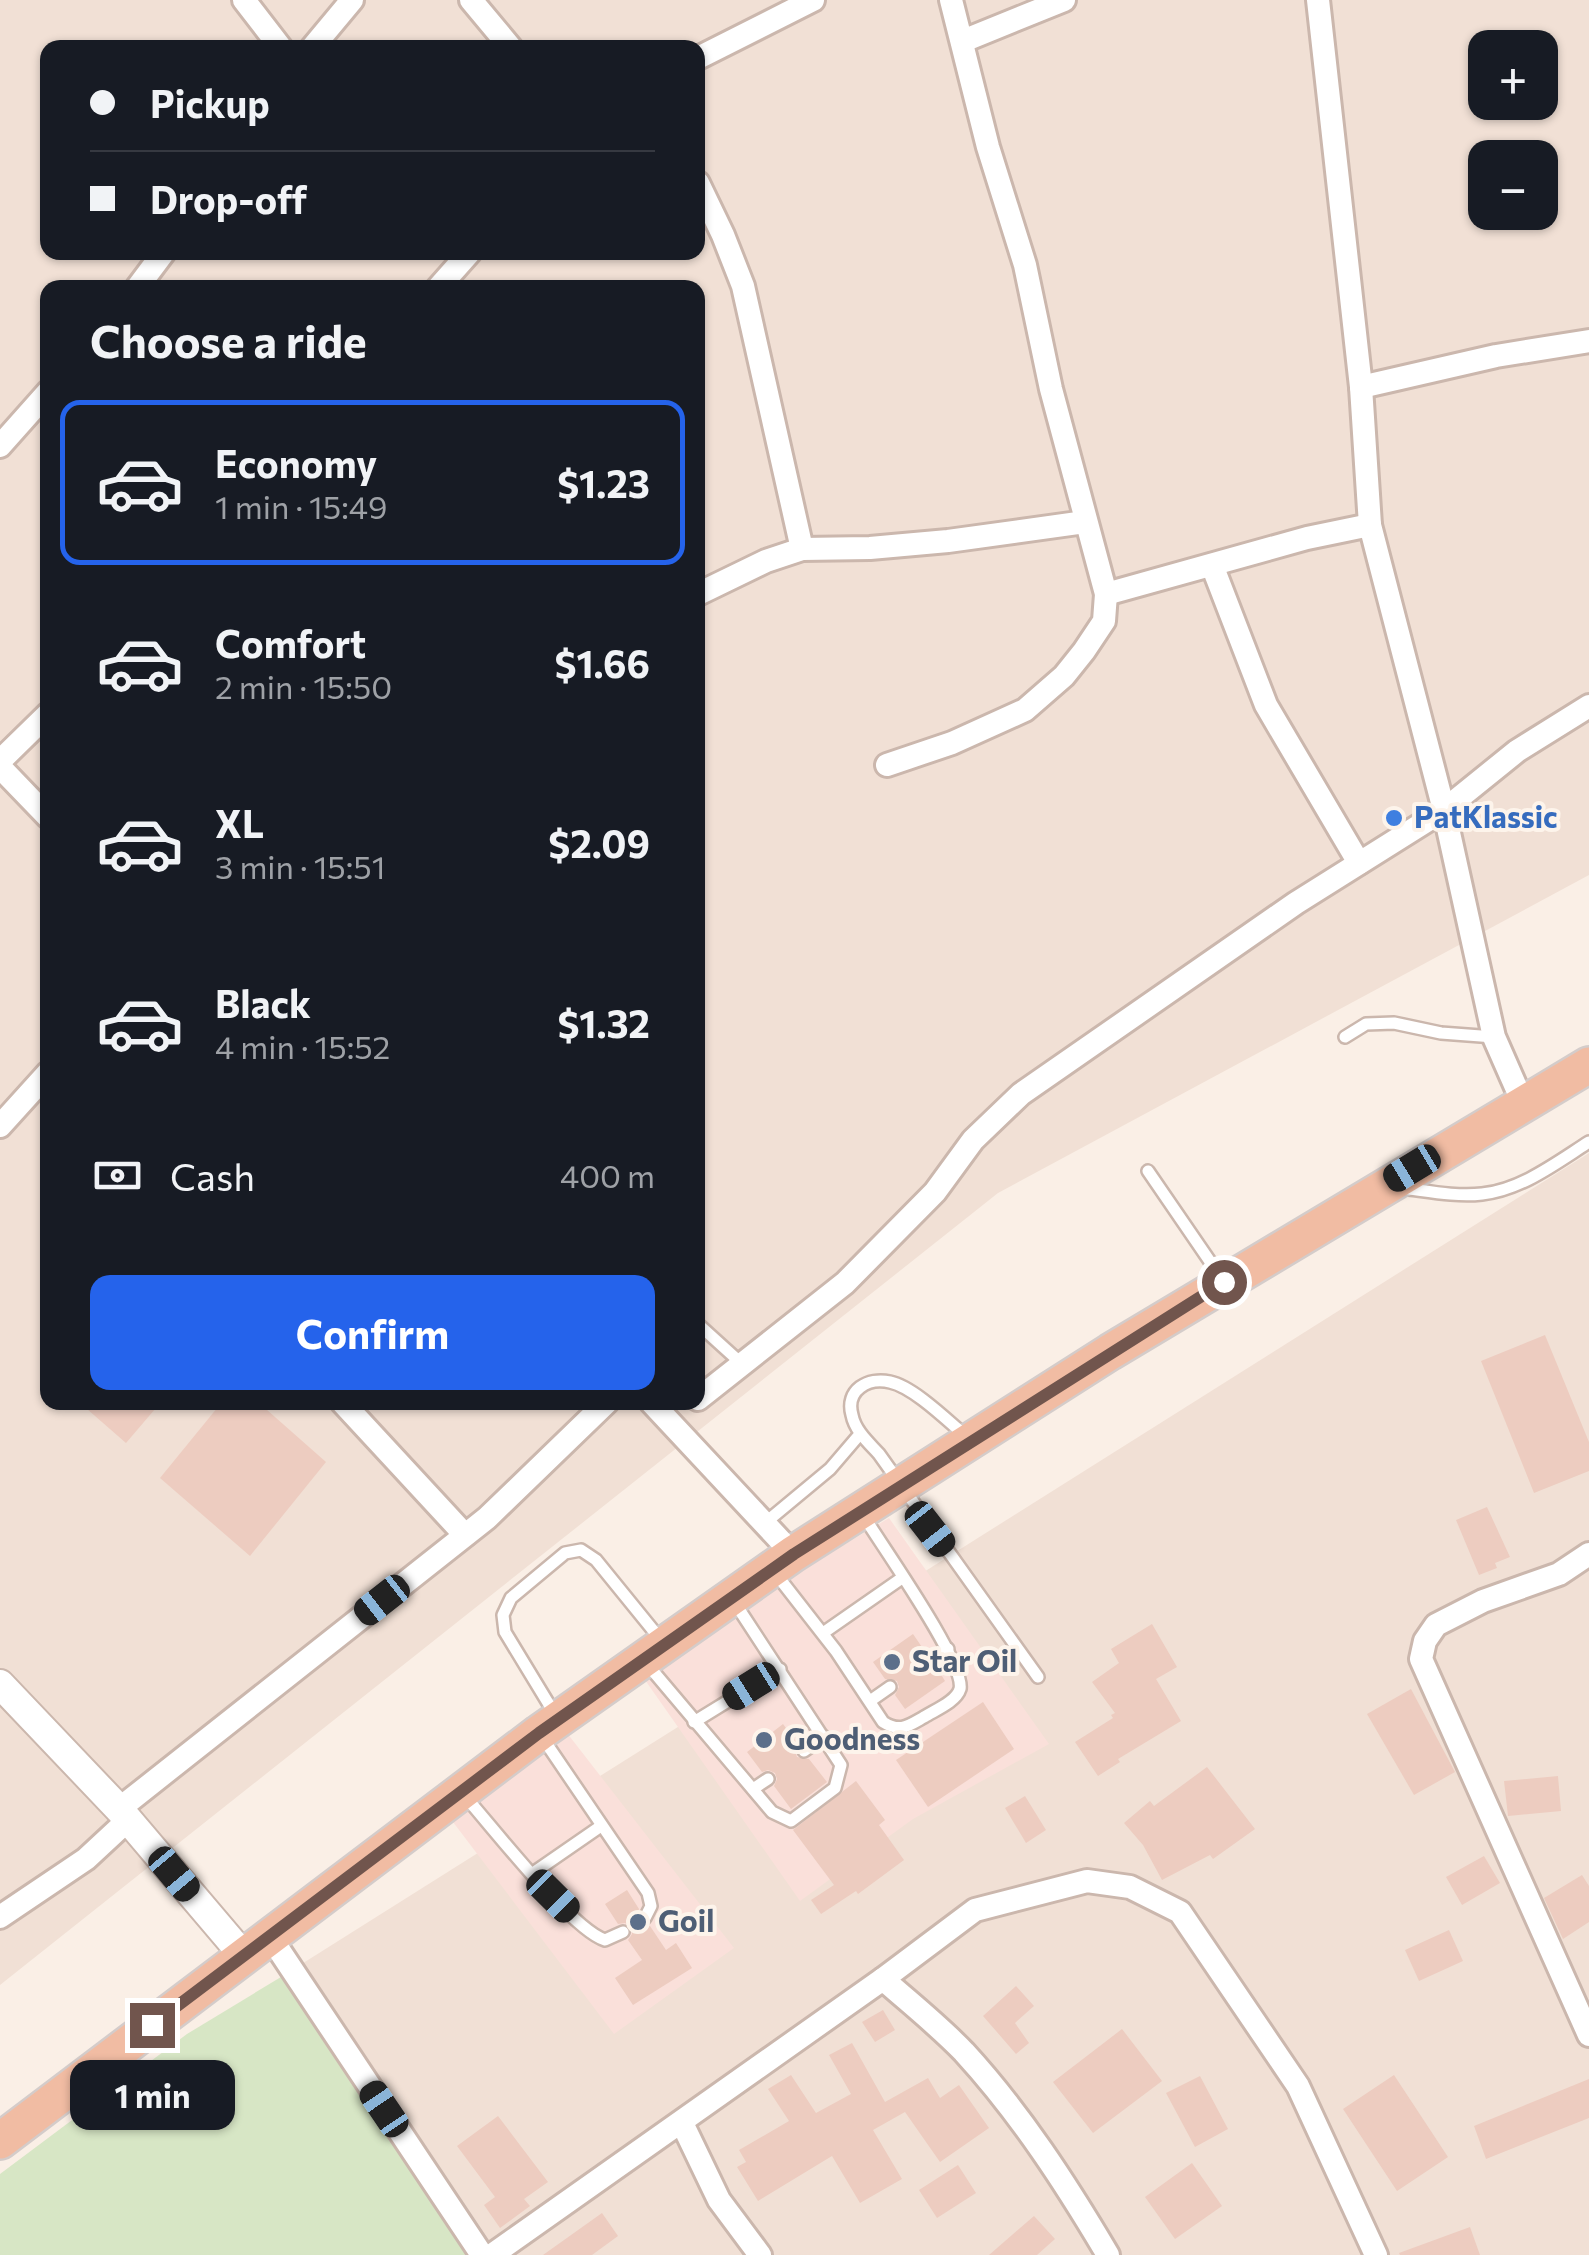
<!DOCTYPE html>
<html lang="en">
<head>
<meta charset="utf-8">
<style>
	body { margin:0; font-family:Commissioner,sans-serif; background:#242831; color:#f1f3f6; height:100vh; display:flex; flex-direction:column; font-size:38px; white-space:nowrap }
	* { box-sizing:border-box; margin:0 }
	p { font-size:32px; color:#9ea1a6 }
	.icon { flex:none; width:55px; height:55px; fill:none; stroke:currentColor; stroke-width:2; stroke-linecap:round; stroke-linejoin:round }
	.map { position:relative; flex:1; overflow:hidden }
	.side { position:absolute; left:40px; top:280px; width:665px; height:1130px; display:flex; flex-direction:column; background:#171b24; border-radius:20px; box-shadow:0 2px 8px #0004 }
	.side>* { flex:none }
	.banner { position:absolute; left:40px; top:40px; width:665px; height:220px; border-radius:20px; box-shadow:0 2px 8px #0004; display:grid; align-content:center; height:220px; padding:0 50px; background:#171b24 }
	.controls { position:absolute; left:1468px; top:30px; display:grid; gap:20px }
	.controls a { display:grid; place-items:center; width:90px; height:90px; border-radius:20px; background:#171b24; box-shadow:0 2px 8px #0004; font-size:50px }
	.end { position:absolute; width:45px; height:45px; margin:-22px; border:12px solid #71554d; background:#fff; box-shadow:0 0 0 5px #fff }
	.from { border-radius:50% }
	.bubble { position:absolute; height:70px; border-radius:20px; background:#171b24; box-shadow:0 2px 8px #0004; font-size:32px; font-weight:700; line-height:70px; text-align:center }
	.car { position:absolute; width:30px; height:60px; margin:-30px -15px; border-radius:12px; box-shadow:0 0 8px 2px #0007; background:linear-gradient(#222 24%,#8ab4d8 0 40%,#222 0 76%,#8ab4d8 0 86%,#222 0) }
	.banner b { display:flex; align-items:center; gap:35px; height:95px; font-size:38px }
	.banner b+b { border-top:2px solid #363941 }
	.banner i { width:25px; height:25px; background:#f1f3f6 }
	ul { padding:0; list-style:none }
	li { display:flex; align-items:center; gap:30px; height:165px; margin:0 20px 15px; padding:0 30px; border:5px solid transparent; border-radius:20px }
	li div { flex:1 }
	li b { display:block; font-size:38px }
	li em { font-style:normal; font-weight:700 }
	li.selected { border-color:#2563eb }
	li>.icon { width:90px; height:90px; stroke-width:1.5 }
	h2 { padding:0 50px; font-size:45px; line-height:120px }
	.pay { display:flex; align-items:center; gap:25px; height:110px; padding:0 50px; font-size:38px }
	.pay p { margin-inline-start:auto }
	.cta { display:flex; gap:20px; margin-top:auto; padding:20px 50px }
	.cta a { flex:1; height:115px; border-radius:20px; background:#2563eb; color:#fff; font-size:40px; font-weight:700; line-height:115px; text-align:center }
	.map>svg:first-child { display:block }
</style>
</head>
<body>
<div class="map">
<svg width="1589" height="2255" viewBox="0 0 1589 2255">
	<rect width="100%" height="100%" fill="#faefe6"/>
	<g fill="#f1e0d5" fill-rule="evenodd">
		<path d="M0 0H1589V875L998 1193 0 1985ZM48 48H698V252H48ZM1485 48H1540V102H1485ZM1485 158H1540V212H1485ZM48 288H698V1402H48Z"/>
		<path d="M1589 1153V2255H469L281 1977Z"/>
	</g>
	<g fill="#fae0da">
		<path d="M889 1518 1049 1744 913 1819 800 1901 645 1680 753 1599Z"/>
		<path d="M567 1733 734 1948 614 2034 453 1822Z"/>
	</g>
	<path fill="#d7e6c5" d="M281 1977 469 2255H0V2174L187 2034Z"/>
	<g fill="#edccc0">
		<path d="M1545 1335 1589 1442V1471L1534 1493 1481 1361Z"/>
		<path d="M79 1402H161L126 1443Z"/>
		<path d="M222 1402H258L326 1462 250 1556 160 1478Z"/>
		<path d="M1487 1507 1510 1557 1495 1563 1497 1568 1479 1575 1456 1520Z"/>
		<path d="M1152 1624 1177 1667 1156 1679 1181 1721 1118 1759 1120 1762 1098 1776 1075 1742 1113 1718 1111 1715 1115 1713 1092 1682 1119 1663 1111 1649Z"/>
		<path d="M913 1634 926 1653 923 1666 928 1670 937 1668 945 1681 905 1709 895 1695 899 1687 897 1681 885 1679 873 1662Z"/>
		<path d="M1411 1689 1455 1772 1414 1795 1367 1714Z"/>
		<path d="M983 1702 1014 1749 928 1807 896 1760Z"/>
		<path d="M783 1724 798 1744 795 1751 797 1757 809 1759 827 1782 791 1809 774 1786 777 1779 775 1773 768 1770 762 1772 747 1752Z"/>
		<path d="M1207 1767 1255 1829 1213 1859 1210 1855 1162 1880 1143 1845 1124 1823 1150 1801 1154 1806Z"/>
		<path d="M1558 1776 1561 1811 1508 1816 1504 1781Z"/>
		<path d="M856 1781 885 1820 879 1825 904 1860 858 1894 856 1891 821 1914 811 1900 834 1885 793 1830Z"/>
		<path d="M1025 1796 1046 1830 1026 1843 1005 1808Z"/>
		<path d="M1484 1856 1500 1883 1462 1905 1446 1877Z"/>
		<path d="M1582 1875 1589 1886V1922L1563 1939 1544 1898Z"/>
		<path d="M627 1890 639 1909 636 1918 638 1924 650 1926 666 1950 676 1943 692 1968 633 2005 615 1978 642 1960 628 1940 632 1934 631 1927 625 1923 618 1924 605 1904Z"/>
		<path d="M1449 1930 1463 1961 1419 1981 1405 1950Z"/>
		<path d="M1016 1986 1034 2006 1015 2023 1029 2043 1016 2054 983 2016Z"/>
		<path d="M883 2010 895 2030 875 2042 862 2022Z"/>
		<path d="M1122 2029 1162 2081 1093 2133 1053 2082Z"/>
		<path d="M852 2043 885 2102 928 2078 940 2098 959 2085 989 2128 940 2162 905 2112 873 2130 902 2179 860 2203 832 2156 758 2201 737 2167 746 2162 739 2150 789 2121 768 2089 791 2075 816 2113 851 2094 829 2055Z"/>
		<path d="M1394 2075 1448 2157 1397 2191 1343 2109Z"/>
		<path d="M1200 2076 1228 2129 1195 2147 1166 2093Z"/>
		<path d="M1589 2079V2118L1486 2159 1474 2126Z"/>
		<path d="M498 2116 548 2182 524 2199 530 2206 500 2228 484 2205 495 2197 457 2146Z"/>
		<path d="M1192 2163 1222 2206 1175 2239 1145 2197Z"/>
		<path d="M958 2165 976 2193 937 2218 919 2190Z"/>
		<path d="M602 2213 618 2236 592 2255H543Z"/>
		<path d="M1034 2216 1055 2239 1037 2255H989Z"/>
		<path d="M1470 2227 1480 2255H1400L1399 2253Z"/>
	</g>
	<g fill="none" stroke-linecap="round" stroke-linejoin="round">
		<defs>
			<g id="service">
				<path d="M1345 1037 1366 1024 1394 1023 1441 1033 1494 1037"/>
				<path d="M1148 1171 1222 1279"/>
				<path d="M1402 1188C1427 1191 1456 1197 1482 1194 1521 1190 1556 1163 1589 1142"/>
				<path d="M698 1324 741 1363"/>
				<path d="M968 1438C949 1422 914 1387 890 1382 868 1377 845 1390 852 1415 855 1431 869 1443 879 1454L1038 1677"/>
				<path d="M765 1523 830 1469 860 1434"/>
				<path d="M776 1574 836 1651 883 1722C900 1733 908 1726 924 1717 935 1710 956 1702 960 1689 966 1664 880 1543 863 1515"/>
				<path d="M823 1633 902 1578"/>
				<path d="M931 1661 948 1649"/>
				<path d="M647 1664 772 1812 791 1821 835 1788 841 1765 733 1600"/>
				<path d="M870 1701 890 1687"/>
				<path d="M556 1716 505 1632 503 1615 511 1598 565 1553 581 1550 596 1560 661 1640"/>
				<path d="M694 1722 780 1669"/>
				<path d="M542 1737 648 1893 651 1906 645 1918"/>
				<path d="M804 1751 824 1737"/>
				<path d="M753 1789 768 1779"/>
				<path d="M463 1794C490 1824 572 1930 605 1940L623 1932"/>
				<path d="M533 1873 601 1826"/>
			</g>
			<g id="minor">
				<path d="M244 0 281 48"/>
				<path d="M471 0 511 48"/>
				<path d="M1318 0 1361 387 1370 525 1444 810 1494 1037 1523 1103"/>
				<path d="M963 41 1064 0"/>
				<path d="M312 48 352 0"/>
				<path d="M698 58 813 0"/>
				<path d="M698 183 723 235 743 286 802 549"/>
				<path d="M137 288 164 252"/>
				<path d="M438 288 470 252"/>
				<path d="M1361 387 1496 356 1589 341"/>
				<path d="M0 446 48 392"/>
				<path d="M1212 565 1266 705 1359 863"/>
				<path d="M698 594 766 561 802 549 870 548 948 541 1085 522"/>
				<path d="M1106 594 1307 538 1370 525"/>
				<path d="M0 761 48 714"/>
				<path d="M887 765 952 743 1025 710 1064 676 1084 651 1104 621 1106 594 1051 389 1025 265 988 147 951 0"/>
				<path d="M0 767 48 817"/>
				<path d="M0 1126 48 1073"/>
				<path d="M698 1399 845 1283 935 1192 973 1140 1021 1094 1296 903 1444 810 1517 751 1589 706"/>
				<path d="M342 1402 465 1535"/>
				<path d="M651 1402 793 1554"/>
				<path d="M1589 1554 1559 1574 1483 1601 1436 1625 1425 1641 1421 1659 1589 2035"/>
				<path d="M119 1809 487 1518 607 1402"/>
				<path d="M0 1917 86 1859 128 1820"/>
				<path d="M269 1935 482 2255"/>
				<path d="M883 1979 975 1910 1087 1881 1130 1887 1180 1912 1298 2086 1376 2255"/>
				<path d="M682 2123 719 2200 760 2255"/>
				<path d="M492 2255 883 1979C910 2003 939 2026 964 2052 1020 2113 1066 2184 1108 2255"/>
			</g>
			<path id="tertiary" d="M0 1684 119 1809 243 1955"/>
			<path id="trunk" d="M0 2141 539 1733 793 1554 1110 1352 1589 1065"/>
		</defs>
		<use href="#service" stroke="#cbb7ad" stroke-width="16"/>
		<use href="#minor" stroke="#cbb7ad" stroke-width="28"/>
		<use href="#tertiary" stroke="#cbb7ad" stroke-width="32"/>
		<use href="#trunk" stroke="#d4ccca" stroke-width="40"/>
		<use href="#service" stroke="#fff" stroke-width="11"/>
		<use href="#minor" stroke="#fff" stroke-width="22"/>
		<use href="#tertiary" stroke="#fff" stroke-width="28"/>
		<use href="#trunk" stroke="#f1bca3" stroke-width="35"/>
	</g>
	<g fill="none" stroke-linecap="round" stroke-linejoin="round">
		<path stroke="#71554d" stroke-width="12" d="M152 2025 539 1733 794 1554 1224 1282"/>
	</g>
	<circle fill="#3f7fe0" stroke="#fdf4eb" stroke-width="4" cx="1394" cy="818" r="10"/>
	<g fill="#5c6f8a" stroke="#fdf4eb" stroke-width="4">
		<circle cx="892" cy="1662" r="10"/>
		<circle cx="764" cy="1740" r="10"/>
		<circle cx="638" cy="1922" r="10"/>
	</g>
	<g text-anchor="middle" stroke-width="8" stroke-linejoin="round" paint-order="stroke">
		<g font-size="30" font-weight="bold" fill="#366cbe" stroke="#fdf4eb" text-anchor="start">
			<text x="1414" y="828">PatKlassic</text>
		</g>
		<g font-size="30" font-weight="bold" fill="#4e5e75" stroke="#fdf4eb" text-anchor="start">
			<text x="912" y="1672">Star Oil</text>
			<text x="784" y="1750">Goodness</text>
			<text x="658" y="1932">Goil</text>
		</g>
	</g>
</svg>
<div class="controls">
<a>+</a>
<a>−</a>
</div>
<i class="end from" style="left:1224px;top:1282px"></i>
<i class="end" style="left:152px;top:2025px"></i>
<div class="bubble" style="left:70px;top:2060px;width:165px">1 min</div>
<i class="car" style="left:1412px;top:1168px;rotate:239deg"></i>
<i class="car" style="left:930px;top:1529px;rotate:142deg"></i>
<i class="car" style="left:382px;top:1600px;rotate:232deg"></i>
<i class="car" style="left:751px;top:1686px;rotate:238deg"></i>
<i class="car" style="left:174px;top:1874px;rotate:140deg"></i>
<i class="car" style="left:553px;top:1896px;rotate:135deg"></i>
<i class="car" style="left:384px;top:2109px;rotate:326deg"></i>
<div class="banner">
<b><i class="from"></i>Pickup</b>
<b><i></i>Drop-off</b>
</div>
<section class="side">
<h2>Choose a ride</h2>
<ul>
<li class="selected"><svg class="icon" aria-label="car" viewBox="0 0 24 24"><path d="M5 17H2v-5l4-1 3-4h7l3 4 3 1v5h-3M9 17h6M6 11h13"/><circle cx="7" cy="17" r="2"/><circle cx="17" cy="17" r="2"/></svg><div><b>Economy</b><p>1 min · 15:49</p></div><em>$1.23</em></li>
<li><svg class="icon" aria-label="car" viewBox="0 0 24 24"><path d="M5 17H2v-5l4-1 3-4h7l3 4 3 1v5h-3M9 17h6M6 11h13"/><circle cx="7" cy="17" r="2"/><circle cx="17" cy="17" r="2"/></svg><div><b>Comfort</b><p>2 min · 15:50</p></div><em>$1.66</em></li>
<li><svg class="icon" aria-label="car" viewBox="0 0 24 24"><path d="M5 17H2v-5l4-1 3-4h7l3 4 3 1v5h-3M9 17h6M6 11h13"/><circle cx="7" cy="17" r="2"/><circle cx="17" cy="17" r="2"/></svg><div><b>XL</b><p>3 min · 15:51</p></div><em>$2.09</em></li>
<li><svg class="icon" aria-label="car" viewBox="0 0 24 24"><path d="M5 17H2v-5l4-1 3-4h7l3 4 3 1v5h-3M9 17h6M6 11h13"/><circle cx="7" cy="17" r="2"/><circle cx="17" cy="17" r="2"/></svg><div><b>Black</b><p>4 min · 15:52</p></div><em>$1.32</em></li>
</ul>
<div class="pay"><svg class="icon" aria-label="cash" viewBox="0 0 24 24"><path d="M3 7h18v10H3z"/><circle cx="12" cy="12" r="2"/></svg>Cash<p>400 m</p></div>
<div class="cta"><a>Confirm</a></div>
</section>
</div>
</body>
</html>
